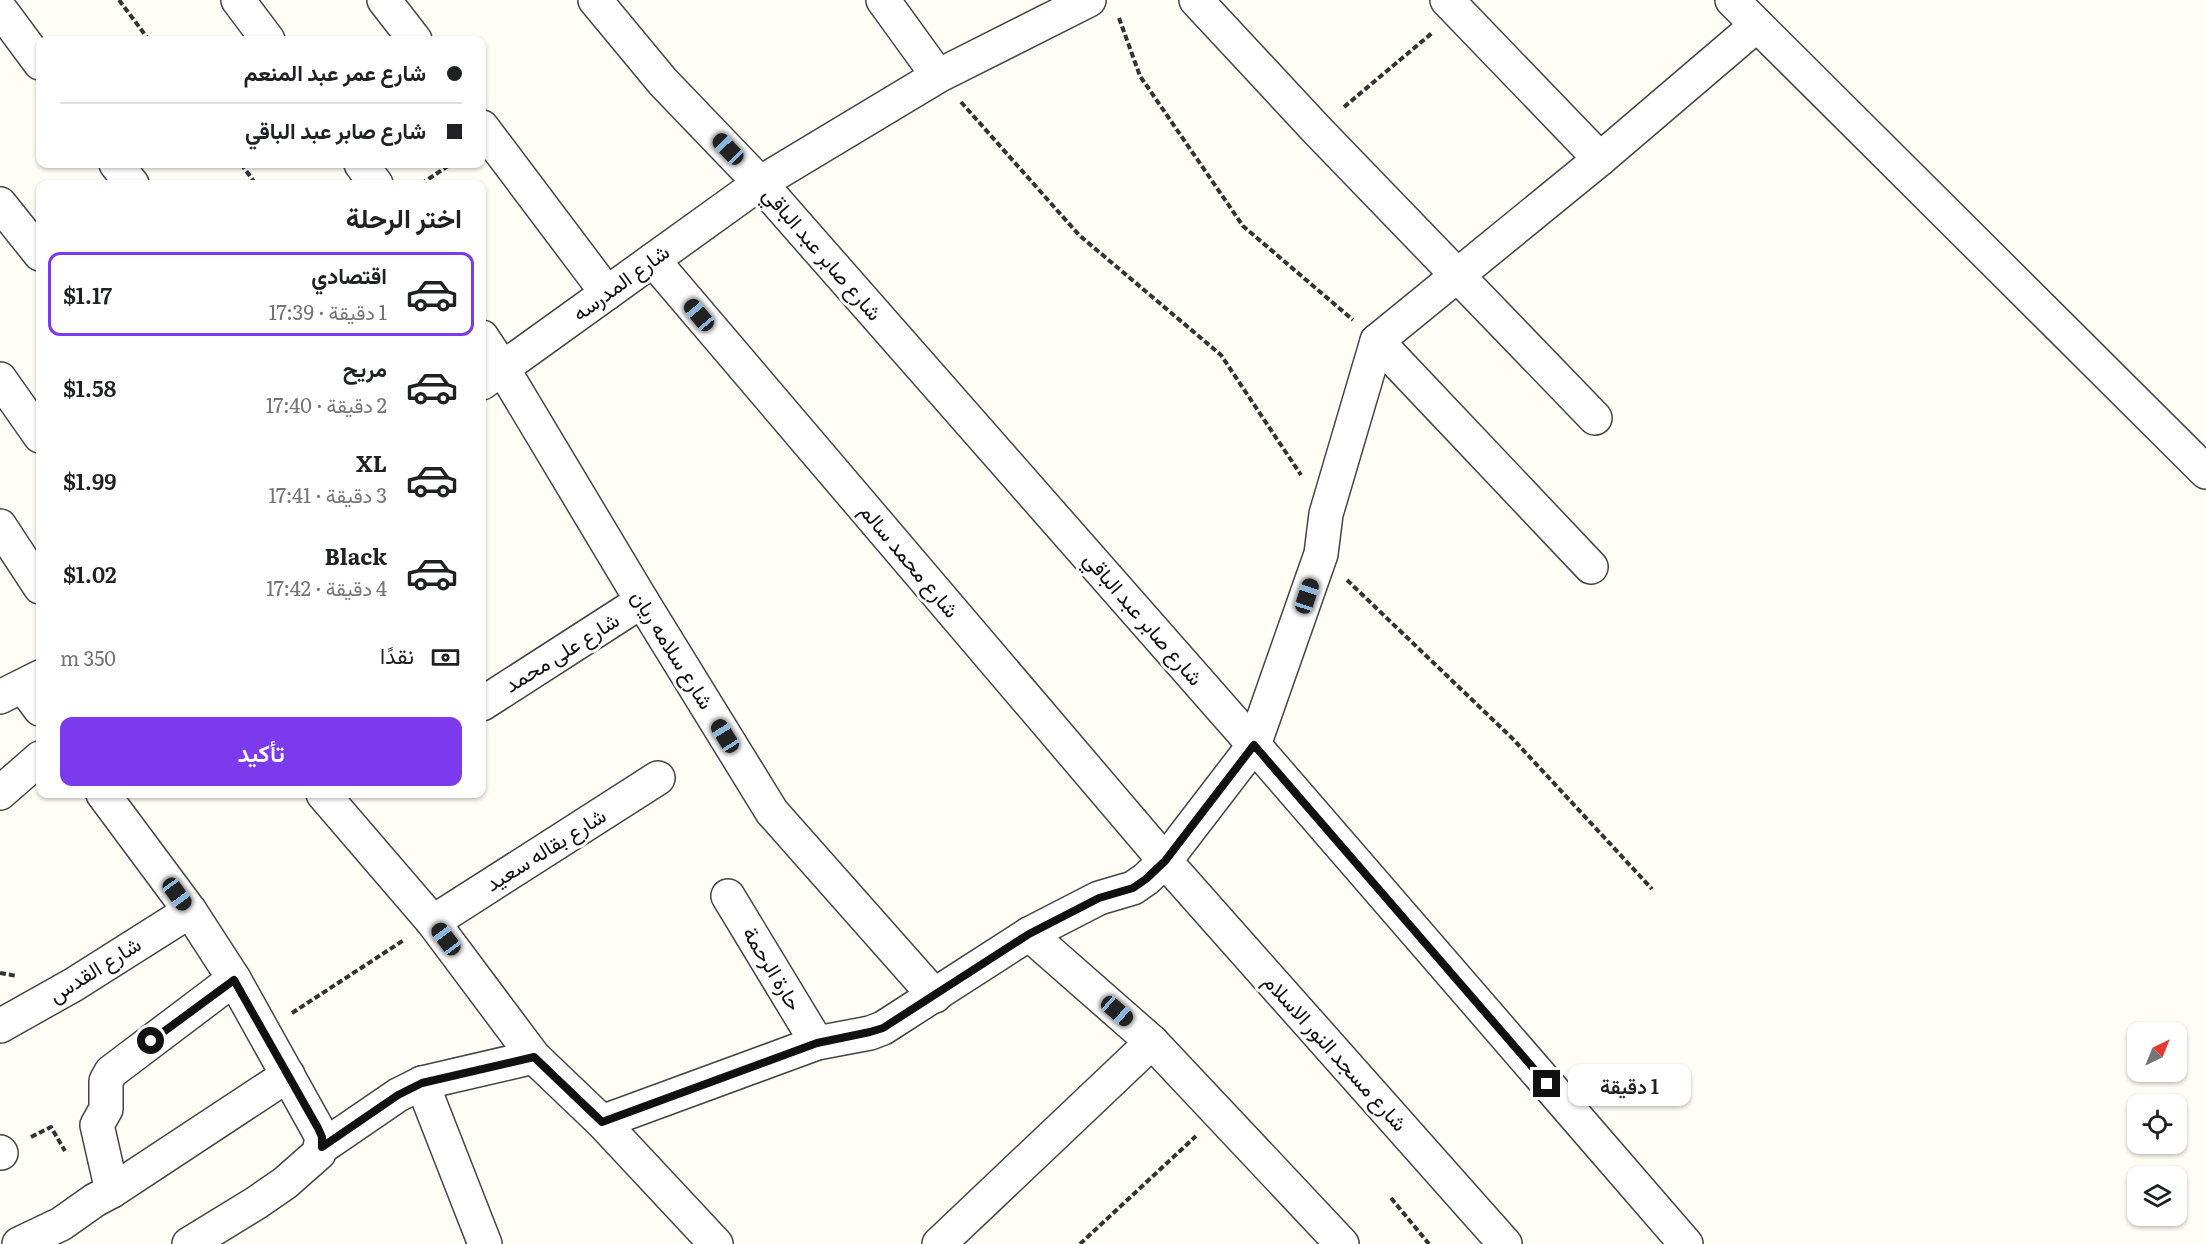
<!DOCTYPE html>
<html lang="ar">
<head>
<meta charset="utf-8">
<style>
	body { margin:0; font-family:Literata,Vazirmatn,serif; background:#f2f2f2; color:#202124; direction:rtl; height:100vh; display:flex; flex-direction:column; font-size:22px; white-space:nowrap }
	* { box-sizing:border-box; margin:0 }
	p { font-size:20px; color:#757577 }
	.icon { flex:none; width:33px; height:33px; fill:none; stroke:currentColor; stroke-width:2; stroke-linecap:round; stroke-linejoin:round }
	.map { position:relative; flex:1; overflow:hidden; direction:ltr }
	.details { position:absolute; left:36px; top:180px; width:450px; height:618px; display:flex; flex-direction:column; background:#fff; border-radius:12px; box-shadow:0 2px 4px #0004; direction:rtl }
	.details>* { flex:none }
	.banner { position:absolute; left:36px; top:36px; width:450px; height:132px; border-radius:12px; box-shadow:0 2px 4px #0004; direction:rtl; display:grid; align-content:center; height:132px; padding:0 24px; background:#fff }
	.needle { width:39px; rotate:43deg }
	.controls { position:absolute; left:2127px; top:1022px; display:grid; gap:12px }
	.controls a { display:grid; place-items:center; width:60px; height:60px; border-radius:12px; background:#fff; box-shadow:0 2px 4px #0004; font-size:30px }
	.end { position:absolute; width:27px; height:27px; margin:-14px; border:8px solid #111; background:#fff; box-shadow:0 0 0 3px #fff }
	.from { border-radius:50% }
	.bubble { position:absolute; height:42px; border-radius:12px; background:#fff; box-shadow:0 2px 4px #0004; font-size:20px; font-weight:600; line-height:42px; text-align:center; direction:rtl }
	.car { position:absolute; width:18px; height:36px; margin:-18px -9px; border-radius:8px; box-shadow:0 0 4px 2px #0007; background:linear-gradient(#222 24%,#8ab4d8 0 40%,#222 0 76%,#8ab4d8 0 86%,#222 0) }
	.banner b { display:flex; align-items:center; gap:21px; height:57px; font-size:22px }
	.banner b+b { border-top:2px solid #e0e0e0 }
	.banner i { width:15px; height:15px; background:#202124 }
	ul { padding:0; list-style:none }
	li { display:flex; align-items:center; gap:18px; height:84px; margin:0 12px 9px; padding:0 12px; border:3px solid transparent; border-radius:12px }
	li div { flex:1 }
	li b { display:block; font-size:22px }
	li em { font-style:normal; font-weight:600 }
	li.selected { border-color:#7c3aed }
	li>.icon { width:54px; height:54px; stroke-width:1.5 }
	h2 { padding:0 24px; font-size:27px; line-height:72px }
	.pay { display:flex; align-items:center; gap:15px; height:66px; padding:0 24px; font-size:22px }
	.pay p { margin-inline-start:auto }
	.button { display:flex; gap:12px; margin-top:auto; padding:12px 24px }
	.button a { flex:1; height:69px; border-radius:12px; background:#7c3aed; color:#fff; font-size:24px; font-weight:600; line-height:69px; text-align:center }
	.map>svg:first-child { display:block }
</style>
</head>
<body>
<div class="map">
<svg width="2206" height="1244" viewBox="0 0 2206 1244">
	<rect width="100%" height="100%" fill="#fffdf5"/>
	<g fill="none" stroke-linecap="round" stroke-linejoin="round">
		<defs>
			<g id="minor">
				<path d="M238 0 268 40"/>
				<path d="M384 0 415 40"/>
				<path d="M595 0 663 82 760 183 1254 745 1686 1244"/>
				<path d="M883 0 938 76"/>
				<path d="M1196 0 1317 130 1595 418"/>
				<path d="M1447 0 1600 159"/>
				<path d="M1732 0 2206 472"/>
				<path d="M0 9 40 63"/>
				<path d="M482 127 607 293"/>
				<path d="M116 164 132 184"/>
				<path d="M361 164 376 184"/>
				<path d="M0 204 40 254"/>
				<path d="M653 260 1165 861 1505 1244"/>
				<path d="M482 337 503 369 642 601 772 812 935 996"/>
				<path d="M1377 341 1591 567"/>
				<path d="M0 379 40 436"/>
				<path d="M482 383 760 183 938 76 1089 0"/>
				<path d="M0 526 40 587"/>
				<path d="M23 686 40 709"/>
				<path d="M0 697 40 677"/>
				<path d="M482 704 642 601"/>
				<path d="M0 793 40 758"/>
				<path d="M103 794 190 911 234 979 322 1137 319 1153 285 1183 256 1203 189 1244"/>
				<path d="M323 794 433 922 534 1057 602 1122 716 1244"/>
				<path d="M728 896 817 1043"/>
				<path d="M433 922 658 778"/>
				<path d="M1029 934 1152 1042 1342 1244"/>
				<path d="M0 1026 73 985 190 911"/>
				<path d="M422 1083 485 1244"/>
				<path d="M602 1122 817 1043 870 1033 883 1028 1029 934 1099 898 1133 888 1146 879 1165 861 1254 745 1321 554 1326 514 1377 341 1600 159 1757 25"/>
				<path d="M322 1147 398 1095 422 1083 534 1057"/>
				<path d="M0 1152 1 1153"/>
				<path d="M112 1191 97 1125 106 1109V1081L111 1072 234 979"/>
				<path d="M19 1244 61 1224 95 1200 112 1191 288 1075"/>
				<path d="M939 1244 1152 1042"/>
			</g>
		</defs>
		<use href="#minor" stroke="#444" stroke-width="36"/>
		<g stroke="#333" stroke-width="4" stroke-dasharray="6 3" stroke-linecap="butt">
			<path d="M119 0 149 40"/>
			<path d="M1119 18 1140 76 1243 226 1353 320"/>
			<path d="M961 102 1079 235 1221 355 1301 475"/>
			<path d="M1344 107 1432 33"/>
			<path d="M241 164 256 184"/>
			<path d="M421 184 451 164"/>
			<path d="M1347 580 1512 738 1652 889"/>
			<path d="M0 973 17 976"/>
			<path d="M292 1013 404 940"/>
			<path d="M31 1137 51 1127 65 1151"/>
			<path d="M1391 1198 1429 1244"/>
			<path d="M1080 1244 1196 1136"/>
		</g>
		<use href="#minor" stroke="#fff" stroke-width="33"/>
	</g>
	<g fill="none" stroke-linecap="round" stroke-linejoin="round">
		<path stroke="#111" stroke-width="8" d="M151 1041 234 980 318 1128 322 1137V1147L398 1095 422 1083 534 1057 602 1122 817 1043 870 1032 883 1028 1029 934 1099 898 1133 888 1146 879 1165 861 1254 745 1547 1084"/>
	</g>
	<g text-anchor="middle" stroke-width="6" stroke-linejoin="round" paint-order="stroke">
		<g font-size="21" fill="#111" stroke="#fff">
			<text transform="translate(822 254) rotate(49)" y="7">شارع صابر عبد الباقي</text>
			<text transform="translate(621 283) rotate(-36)" y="7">شارع المدرسه</text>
			<text transform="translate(909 561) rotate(50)" y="7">شارع محمد سالم</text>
			<text transform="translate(1143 619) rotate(49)" y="7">شارع صابر عبد الباقي</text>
			<text transform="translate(672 650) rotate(58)" y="7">شارع سلامه ريان</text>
			<text transform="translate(562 653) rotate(-32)" y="7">شارع على محمد</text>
			<text transform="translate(546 850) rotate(-32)" y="7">شارع بقاله سعيد</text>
			<text transform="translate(772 969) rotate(59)" y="7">حارة الرحمة</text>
			<text transform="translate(95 970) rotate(-32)" y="7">شارع القدس</text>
			<text transform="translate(1335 1053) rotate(48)" y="7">شارع مسجد النور الاسلام</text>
		</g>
	</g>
</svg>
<div class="controls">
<a><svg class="needle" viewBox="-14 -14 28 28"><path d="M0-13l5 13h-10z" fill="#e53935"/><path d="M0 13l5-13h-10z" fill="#757577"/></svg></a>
<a><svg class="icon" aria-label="locate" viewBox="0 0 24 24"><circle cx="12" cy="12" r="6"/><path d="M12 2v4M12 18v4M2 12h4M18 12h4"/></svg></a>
<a><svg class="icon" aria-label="layers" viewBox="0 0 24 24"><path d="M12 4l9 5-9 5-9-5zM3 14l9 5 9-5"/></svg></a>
</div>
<i class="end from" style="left:151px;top:1041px"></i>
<i class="end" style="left:1547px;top:1084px"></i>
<div class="bubble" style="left:1568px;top:1064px;width:123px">1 دقيقة</div>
<i class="car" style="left:728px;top:149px;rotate:316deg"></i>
<i class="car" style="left:699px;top:315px;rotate:320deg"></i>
<i class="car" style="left:1307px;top:596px;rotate:18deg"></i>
<i class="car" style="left:725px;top:736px;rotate:328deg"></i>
<i class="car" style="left:177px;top:894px;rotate:144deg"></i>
<i class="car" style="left:446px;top:939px;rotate:323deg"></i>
<i class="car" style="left:1117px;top:1011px;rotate:131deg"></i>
<div class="banner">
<b><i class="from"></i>شارع عمر عبد المنعم</b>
<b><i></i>شارع صابر عبد الباقي</b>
</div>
<section class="details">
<h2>اختر الرحلة</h2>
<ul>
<li class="selected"><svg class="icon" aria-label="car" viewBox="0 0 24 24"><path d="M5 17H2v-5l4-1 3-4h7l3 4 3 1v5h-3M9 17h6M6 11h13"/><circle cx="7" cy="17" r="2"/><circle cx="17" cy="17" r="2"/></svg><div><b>اقتصادي</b><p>1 دقيقة · 17:39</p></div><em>$1.17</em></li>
<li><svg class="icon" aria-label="car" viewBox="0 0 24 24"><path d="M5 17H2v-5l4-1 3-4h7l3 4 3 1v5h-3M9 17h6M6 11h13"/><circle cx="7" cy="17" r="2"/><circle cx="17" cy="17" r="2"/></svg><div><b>مريح</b><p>2 دقيقة · 17:40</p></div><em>$1.58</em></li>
<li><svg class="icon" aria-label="car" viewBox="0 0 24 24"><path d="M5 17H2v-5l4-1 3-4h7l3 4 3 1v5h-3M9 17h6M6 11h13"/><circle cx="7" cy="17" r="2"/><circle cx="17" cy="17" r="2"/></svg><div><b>XL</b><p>3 دقيقة · 17:41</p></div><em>$1.99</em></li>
<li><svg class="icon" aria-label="car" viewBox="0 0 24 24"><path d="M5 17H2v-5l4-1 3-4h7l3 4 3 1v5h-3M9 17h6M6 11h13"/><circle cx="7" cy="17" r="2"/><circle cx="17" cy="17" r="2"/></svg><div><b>Black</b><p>4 دقيقة · 17:42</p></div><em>$1.02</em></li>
</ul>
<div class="pay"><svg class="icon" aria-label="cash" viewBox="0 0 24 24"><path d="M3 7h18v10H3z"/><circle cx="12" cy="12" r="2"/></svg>نقدًا<p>350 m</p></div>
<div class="button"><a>تأكيد</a></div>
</section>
</div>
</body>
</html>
